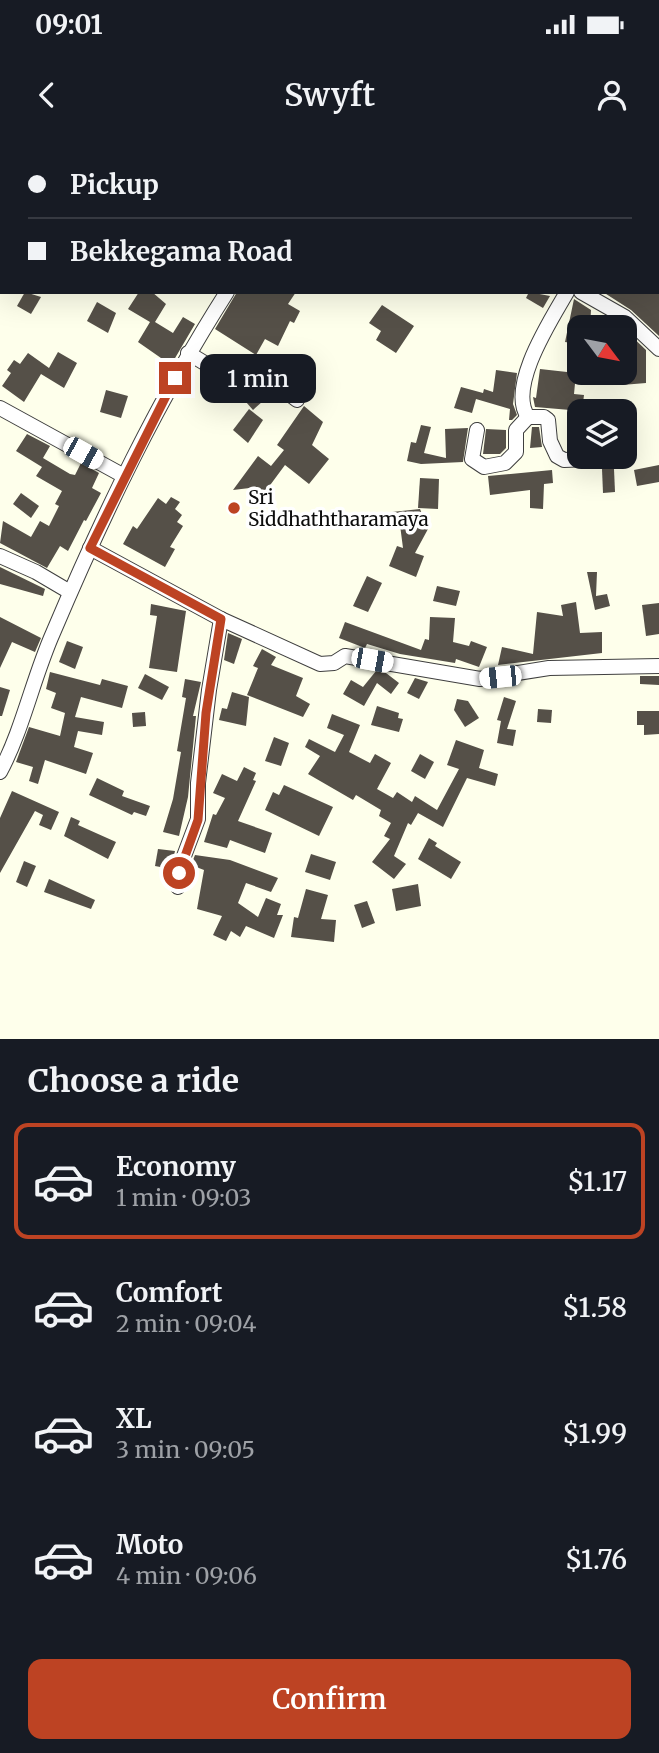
<!DOCTYPE html>
<html lang="en">
<head>
<meta charset="utf-8">
<style>
	body { margin:0; font-family:Merriweather,serif; background:#242831; color:#f1f3f6; height:100vh; display:flex; flex-direction:column; font-size:26px; white-space:nowrap }
	* { box-sizing:border-box; margin:0 }
	p { font-size:23px; color:#9ea1a6 }
	.icon { flex:none; width:38px; height:38px; fill:none; stroke:currentColor; stroke-width:2; stroke-linecap:round; stroke-linejoin:round }
	.map { position:relative; height:899px; overflow:hidden }
	.sheet { display:flex; flex-direction:column; background:#171b24; flex:1 }
	.sheet>* { flex:none }
	.hud { position:absolute; left:0px; top:0px; width:660px; height:154px; box-shadow:0 7px 28px #0002; display:grid; align-content:center; height:154px; padding:0 28px; background:#171b24 }
	.needle { width:46px; rotate:122deg }
	.tools { position:absolute; left:567px; top:175px; display:grid; gap:14px }
	.tools a { display:grid; place-items:center; width:70px; height:70px; border-radius:14px; background:#171b24; box-shadow:0 7px 28px #0002; font-size:35px }
	.end { position:absolute; width:32px; height:32px; margin:-16px; border:9px solid #bd4323; background:#fff; box-shadow:0 0 0 4px #fff }
	.from { border-radius:50% }
	.bubble { position:absolute; height:49px; border-radius:14px; background:#171b24; box-shadow:0 7px 28px #0002; font-size:23px; font-weight:600; line-height:49px; text-align:center }
	.car { position:absolute; width:21px; height:42px; margin:-21px -10px; border-radius:9px; box-shadow:0 0 5px 2px #0007; background:linear-gradient(#fff 24%,#345 0 40%,#fff 0 76%,#345 0 86%,#fff 0) }
	.hud b { display:flex; align-items:center; gap:24px; height:66px; font-size:26px }
	.hud b+b { border-top:2px solid #363941 }
	.hud i { width:18px; height:18px; background:#f1f3f6 }
	ul { padding:0; list-style:none }
	li { display:flex; align-items:center; gap:21px; height:116px; margin:0 14px 10px; padding:0 14px; border:4px solid transparent; border-radius:14px }
	li div { flex:1 }
	li b { display:block; font-size:26px }
	li em { font-style:normal; font-weight:600 }
	li.active { border-color:#bd4323 }
	li>.icon { width:63px; height:63px; stroke-width:1.5 }
	h2 { padding:0 28px; font-size:32px; line-height:84px }
	.action { display:flex; gap:14px; margin-top:auto; padding:14px 28px }
	.action a { flex:1; height:80px; border-radius:14px; background:#bd4323; color:#fff; font-size:28px; font-weight:600; line-height:80px; text-align:center }
	.status { display:flex; justify-content:space-between; align-items:center; height:49px; padding:0 35px; background:#171b24; direction:ltr }
	.status svg { height:19px; fill:currentColor }
	header { display:flex; justify-content:space-between; align-items:center; height:91px; padding:0 28px; background:#171b24; font-size:32px; font-weight:600 }
	.map>svg:first-child { display:block }
</style>
</head>
<body>
<div class="status"><b>09:01</b><svg viewBox="0 0 49 12"><path d="M0 12V9h3v3zM5 12V6h3v6zM10 12V3h3v9zM15 12V0h3v12zM26 1h20v11H26zM47 4h2v5h-2z"/></svg></div>
<header><svg class="icon" aria-label="back" viewBox="0 0 24 24"><path d="M15 5l-7 7 7 7"/></svg>Swyft<svg class="icon" aria-label="person" viewBox="0 0 24 24"><circle cx="12" cy="8" r="4"/><path d="M4 21q1-7 8-7t8 7"/></svg></header>
<div class="map">
<svg width="659" height="899" viewBox="0 0 659 899">
	<rect width="100%" height="100%" fill="#feffeb"/>
	<g fill="#555048">
		<path d="M25 152 41 157 31 174 17 166Z"/>
		<path d="M139 152H152L166 164 155 182 173 193 183 177 195 184 171 225 138 202 150 182 128 169Z"/>
		<path d="M237 152H296L288 164 300 171 294 183 290 181 278 206 265 199 256 215 215 189Z"/>
		<path d="M529 152 550 156 543 168 526 158Z"/>
		<path d="M603 152H659V196L631 170Z"/>
		<path d="M574 159 591 170 590 187H579V204L565 202Z"/>
		<path d="M97 162 116 173 108 193 87 181Z"/>
		<path d="M382 165 414 186 396 213 376 200 381 191 369 183Z"/>
		<path d="M625 190 646 210V243L622 245Z"/>
		<path d="M58 212 77 223 64 248 41 234 24 262 2 246 11 233 7 230 14 220 20 224 28 213 49 228Z"/>
		<path d="M540 229 576 233 574 254 584 255 582 271 535 267 533 257 536 258Z"/>
		<path d="M496 230 517 233 513 264 517 275 512 280H509L510 269 476 259 472 273 454 268 461 247 483 253 484 249 493 252Z"/>
		<path d="M259 243 272 253 253 270 246 262 257 251 255 250Z"/>
		<path d="M106 250 128 256 121 278 100 272Z"/>
		<path d="M304 266 323 282 312 305 329 319 309 344 285 325 265 352 257 347 233 350 258 316 271 326 284 310 277 305Z"/>
		<path d="M249 269 263 280 248 303 233 290Z"/>
		<path d="M421 285 431 287 424 313 446 318 445 289 468 288 463 322 421 324 407 321 411 302 416 303Z"/>
		<path d="M532 287H539L542 307 530 308Z"/>
		<path d="M486 289 506 290V308L500 314H483Z"/>
		<path d="M27 294 50 306 43 318 70 334 75 335 81 323 99 333 92 348 101 353 86 381 84 380 68 411 60 406 47 428 0 403 3 381 31 397 40 381 49 386 59 366 55 364 62 351 36 336 42 327 16 311Z"/>
		<path d="M659 325V342L637 346 634 330Z"/>
		<path d="M602 329H614L615 352 603 353Z"/>
		<path d="M552 330 553 343 544 344 543 369 530 368V350L490 355 488 336Z"/>
		<path d="M420 338 439 339 438 369 418 368Z"/>
		<path d="M21 353 39 366 31 378 13 364Z"/>
		<path d="M171 357 180 362 175 369 182 375 177 382 183 386 170 407 175 409 165 427 123 404 133 386 137 389 158 358 166 364Z"/>
		<path d="M420 369 428 389 415 413 424 416 416 437 389 426 397 406 403 408 400 385 393 386 392 372Z"/>
		<path d="M0 427 45 449 43 456 0 444Z"/>
		<path d="M587 432H597L596 456 607 454 610 466 595 470Z"/>
		<path d="M367 436 382 443 368 472 353 466Z"/>
		<path d="M437 446 460 451 456 466 433 461Z"/>
		<path d="M576 462 580 493 602 492V513L498 525 502 507 533 514 537 472 563 476 561 465Z"/>
		<path d="M659 463V494L646 496 642 465Z"/>
		<path d="M151 464 186 471 177 532 149 528 157 476 150 475Z"/>
		<path d="M0 477 41 498 35 512 12 502 0 528Z"/>
		<path d="M430 477 455 478 453 502 469 506 471 501 487 507 479 527 456 519 455 523 400 514 367 504 365 508 339 498 345 482 421 510 425 499 429 500Z"/>
		<path d="M228 493 242 499 234 524 224 520Z"/>
		<path d="M67 501 83 507 75 529 59 522Z"/>
		<path d="M262 509 276 517 271 525 303 538 296 556 310 564 303 577 247 555 258 528 253 526Z"/>
		<path d="M376 531 386 533 399 543 391 554 377 543 364 566 343 554 351 540 363 547Z"/>
		<path d="M50 532 100 545 102 539 128 546 122 568 81 557 75 577 104 582 102 595 78 591 74 607 93 613 86 634 45 620 38 644 29 641 33 627 16 622 29 587 60 596 65 573 51 568 56 553 46 549Z"/>
		<path d="M145 534 169 547 162 560 138 548Z"/>
		<path d="M640 536H659V545L640 544Z"/>
		<path d="M415 538 428 542 419 559 407 553Z"/>
		<path d="M185 539 201 542 193 576H196L188 657 179 696 163 692 173 659 181 612 177 611 186 558 182 557Z"/>
		<path d="M0 547 10 550 2 576H0Z"/>
		<path d="M232 552 249 557 246 586 219 580 222 568 227 569Z"/>
		<path d="M504 557 516 561 507 589 516 590 513 606 497 603 501 581 497 580Z"/>
		<path d="M457 559 468 561 479 578 465 587 454 570Z"/>
		<path d="M377 566 399 573 398 578 403 579 399 592 371 585Z"/>
		<path d="M538 569 552 570 551 583 537 582Z"/>
		<path d="M637 571H659V594L644 595V585H637Z"/>
		<path d="M145 572 146 586 133 587 132 573Z"/>
		<path d="M332 574 360 585 349 612 370 623 375 614 391 623 377 649 393 658 397 652 412 662 415 656 437 670 459 629 447 625 456 600 484 610 479 628 498 634 495 646 467 638 443 687 418 673 411 685 408 683 394 716 406 724 394 739 372 722 390 699 384 696 391 683 379 676 381 670 356 655 353 660 308 634 320 616 305 607 309 599 335 612 344 595 327 588Z"/>
		<path d="M274 597 289 603 281 626 265 621Z"/>
		<path d="M420 614 434 622 425 639 411 631Z"/>
		<path d="M244 627 256 633 253 640 256 641 238 681 272 693 265 713 230 700 227 708 204 702 213 674 216 675 225 658 213 653 222 634 237 641Z"/>
		<path d="M97 638 124 651 122 656 150 666 146 676 134 672 132 675 89 655Z"/>
		<path d="M284 645 333 667 319 696 265 670 273 652 279 655Z"/>
		<path d="M12 651 59 672 51 690 39 685 43 675 35 671 0 733V678Z"/>
		<path d="M71 677 80 681 78 685 116 702 108 719 64 696Z"/>
		<path d="M429 698 437 703 435 706 461 722 451 739 418 719Z"/>
		<path d="M158 709 175 711 171 729 155 726Z"/>
		<path d="M311 714 336 722 330 740 305 732Z"/>
		<path d="M195 715 230 720 278 738 271 752 246 743 238 763 258 777 266 758 281 764 277 775H283L274 798 246 786 240 797 231 791 226 801 213 795 222 776 197 769 204 730 191 725Z"/>
		<path d="M24 721 36 726 27 747 16 742Z"/>
		<path d="M49 739 95 760 91 769 44 752Z"/>
		<path d="M418 744 421 766 396 771 392 749Z"/>
		<path d="M306 749 328 755 321 779 336 780 334 802 291 797 294 777 298 778Z"/>
		<path d="M367 761 375 783 362 788 354 765Z"/>
	</g>
	<g fill="none" stroke-linecap="round" stroke-linejoin="round">
		<defs>
			<g id="minor">
				<path d="M179 0 182 2"/>
				<path d="M601 0V2"/>
				<path d="M17 2V0"/>
				<path d="M161 2 162 0"/>
				<path d="M294 2 295 0"/>
				<path d="M518 2V0"/>
				<path d="M0 40 2 38"/>
				<path d="M567 152C551 180 507 247 528 277H544L548 280 550 301 557 316 564 320 590 319"/>
				<path d="M581 152 625 177 659 209"/>
				<path d="M188 213 241 245 259 231 297 260"/>
				<path d="M0 268 124 336"/>
				<path d="M477 290 472 319 484 327 505 323 516 312V290L528 277"/>
				<path d="M90 408 221 479 320 524 334 523 345 516 480 539 549 528 659 526"/>
				<path d="M0 416 36 432 70 452"/>
				<path d="M0 632C23 589 33 538 53 493 103 375 158 260 227 152"/>
				<path d="M178 747 181 724 198 679V643L209 550 221 479"/>
			</g>
		</defs>
		<use href="#minor" stroke="#3f3f3f" stroke-width="16"/>
		<use href="#minor" stroke="#fff" stroke-width="14"/>
	</g>
	<g fill="none" stroke-linecap="round" stroke-linejoin="round">
		<path stroke="#bd4323" stroke-width="9" d="M175 238 90 408 221 479 206 573 198 680 179 733"/>
	</g>
	<circle fill="#bd4323" stroke="#fff" stroke-width="2.5" cx="234" cy="368" r="7"/>
	<g text-anchor="middle" stroke-width="7" stroke-linejoin="round" paint-order="stroke">
		<g font-size="19" fill="#0c0c0c" stroke="#fff" text-anchor="start">
			<text x="248" y="364">Sri<tspan x="248" dy="22">Siddhaththaramaya</tspan></text>
		</g>
	</g>
</svg>
<div class="tools">
<a><svg class="needle" viewBox="-14 -14 28 28"><path d="M0-13l5 13h-10z" fill="#e53935"/><path d="M0 13l5-13h-10z" fill="#9ea1a6"/></svg></a>
<a><svg class="icon" aria-label="layers" viewBox="0 0 24 24"><path d="M12 4l9 5-9 5-9-5zM3 14l9 5 9-5"/></svg></a>
</div>
<i class="end from" style="left:179px;top:733px"></i>
<i class="end" style="left:175px;top:238px"></i>
<div class="bubble" style="left:200px;top:214px;width:116px">1 min</div>
<i class="car" style="left:83px;top:313px;rotate:119deg"></i>
<i class="car" style="left:372px;top:520px;rotate:100deg"></i>
<i class="car" style="left:500px;top:537px;rotate:264deg"></i>
<div class="hud">
<b><i class="from"></i>Pickup</b>
<b><i></i>Bekkegama Road</b>
</div>
</div>
<section class="sheet">
<h2>Choose a ride</h2>
<ul>
<li class="active"><svg class="icon" aria-label="car" viewBox="0 0 24 24"><path d="M5 17H2v-5l4-1 3-4h7l3 4 3 1v5h-3M9 17h6M6 11h13"/><circle cx="7" cy="17" r="2"/><circle cx="17" cy="17" r="2"/></svg><div><b>Economy</b><p>1 min · 09:03</p></div><em>$1.17</em></li>
<li><svg class="icon" aria-label="car" viewBox="0 0 24 24"><path d="M5 17H2v-5l4-1 3-4h7l3 4 3 1v5h-3M9 17h6M6 11h13"/><circle cx="7" cy="17" r="2"/><circle cx="17" cy="17" r="2"/></svg><div><b>Comfort</b><p>2 min · 09:04</p></div><em>$1.58</em></li>
<li><svg class="icon" aria-label="car" viewBox="0 0 24 24"><path d="M5 17H2v-5l4-1 3-4h7l3 4 3 1v5h-3M9 17h6M6 11h13"/><circle cx="7" cy="17" r="2"/><circle cx="17" cy="17" r="2"/></svg><div><b>XL</b><p>3 min · 09:05</p></div><em>$1.99</em></li>
<li><svg class="icon" aria-label="car" viewBox="0 0 24 24"><path d="M5 17H2v-5l4-1 3-4h7l3 4 3 1v5h-3M9 17h6M6 11h13"/><circle cx="7" cy="17" r="2"/><circle cx="17" cy="17" r="2"/></svg><div><b>Moto</b><p>4 min · 09:06</p></div><em>$1.76</em></li>
</ul>
<div class="action"><a>Confirm</a></div>
</section>
</body>
</html>
